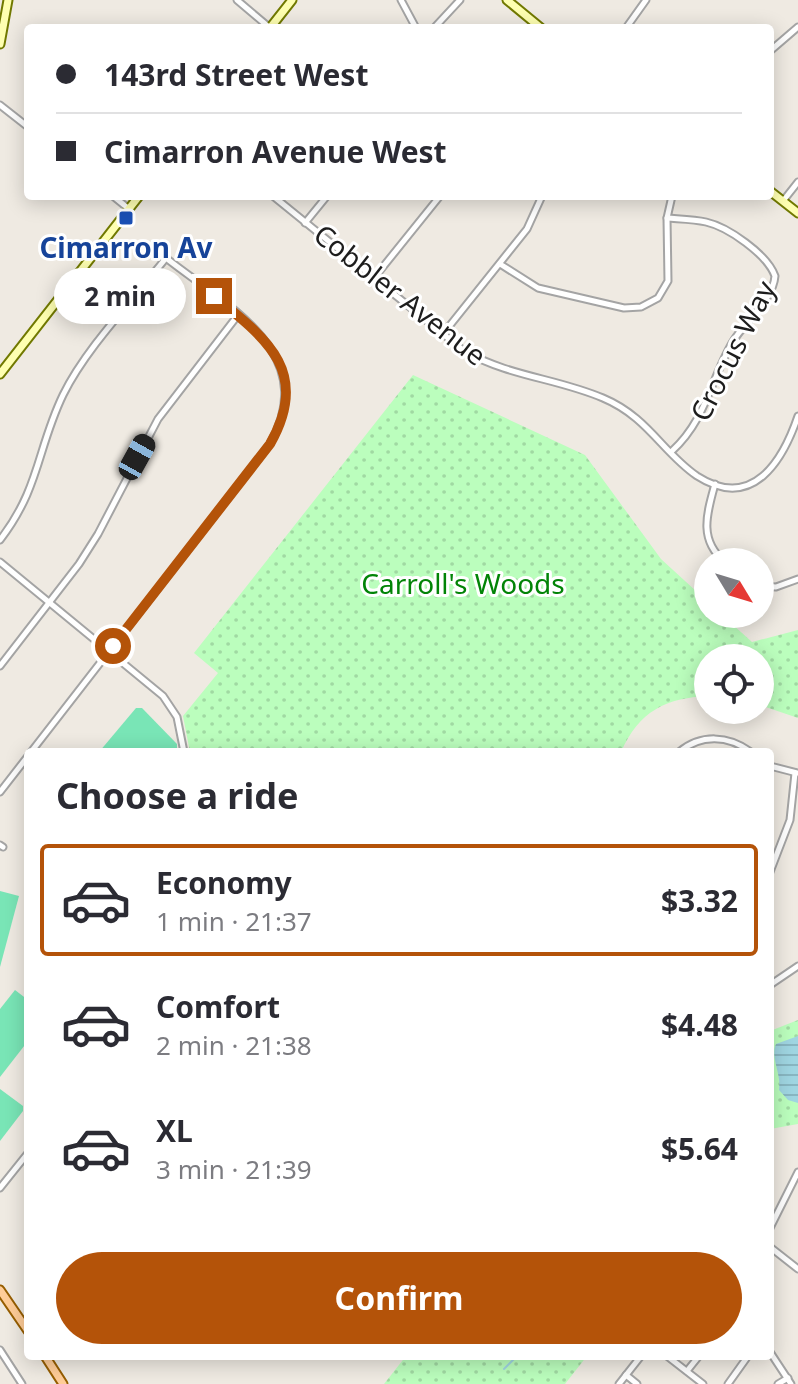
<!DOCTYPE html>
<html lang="en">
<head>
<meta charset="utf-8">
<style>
	body { margin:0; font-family:"Noto Sans",sans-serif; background:#f2f2f3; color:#2b2b33; height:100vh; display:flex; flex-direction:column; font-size:30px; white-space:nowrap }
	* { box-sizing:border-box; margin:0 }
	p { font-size:26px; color:#7c7c81 }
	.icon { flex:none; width:44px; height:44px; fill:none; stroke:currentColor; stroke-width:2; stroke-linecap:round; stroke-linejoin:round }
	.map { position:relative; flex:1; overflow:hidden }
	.side { position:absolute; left:24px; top:748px; width:750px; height:612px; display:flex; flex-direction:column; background:#fff; border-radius:8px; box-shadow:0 4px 20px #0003 }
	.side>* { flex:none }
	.guide { position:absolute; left:24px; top:24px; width:750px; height:176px; border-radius:8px; box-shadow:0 4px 20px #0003; display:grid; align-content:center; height:176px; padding:0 32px; background:#fff }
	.needle { width:52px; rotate:128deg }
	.controls { position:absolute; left:694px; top:548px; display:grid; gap:16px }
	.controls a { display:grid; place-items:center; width:80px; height:80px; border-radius:50%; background:#fff; box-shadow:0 4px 20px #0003; font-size:40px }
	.end { position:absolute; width:36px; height:36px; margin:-18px; border:10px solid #b45309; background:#fff; box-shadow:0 0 0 4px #fff }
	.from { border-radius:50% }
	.bubble { position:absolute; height:56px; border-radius:28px; background:#fff; box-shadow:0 4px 20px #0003; font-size:26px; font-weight:700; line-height:56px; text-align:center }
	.car { position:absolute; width:24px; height:48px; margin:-24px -12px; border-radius:10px; box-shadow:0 0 6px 2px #0007; background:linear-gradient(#222 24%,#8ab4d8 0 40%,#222 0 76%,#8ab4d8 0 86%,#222 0) }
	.guide b { display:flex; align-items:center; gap:28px; height:76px; font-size:30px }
	.guide b+b { border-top:2px solid #e1e1e2 }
	.guide i { width:20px; height:20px; background:#2b2b33 }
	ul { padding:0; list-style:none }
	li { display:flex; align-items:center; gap:24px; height:112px; margin:0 16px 12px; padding:0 16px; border:4px solid transparent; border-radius:8px }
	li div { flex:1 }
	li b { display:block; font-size:30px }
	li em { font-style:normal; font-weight:700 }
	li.active { border-color:#b45309 }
	li>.icon { width:72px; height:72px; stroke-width:1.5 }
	h2 { padding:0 32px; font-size:36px; line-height:96px }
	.primary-button { display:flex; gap:16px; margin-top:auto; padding:16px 32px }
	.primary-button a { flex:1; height:92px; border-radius:48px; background:#b45309; color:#fff; font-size:32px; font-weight:700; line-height:92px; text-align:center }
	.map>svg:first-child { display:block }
</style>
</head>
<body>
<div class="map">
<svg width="798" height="1384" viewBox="0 0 798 1384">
	<defs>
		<pattern id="park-dots" width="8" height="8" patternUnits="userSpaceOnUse" patternTransform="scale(2)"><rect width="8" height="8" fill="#bbfebd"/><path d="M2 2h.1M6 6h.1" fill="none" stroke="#a0d9a2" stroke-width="1.8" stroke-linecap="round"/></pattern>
		<pattern id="water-rules" width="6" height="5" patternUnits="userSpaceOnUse" patternTransform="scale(2)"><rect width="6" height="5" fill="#9fd5e1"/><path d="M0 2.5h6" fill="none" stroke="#88b6c1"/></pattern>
	</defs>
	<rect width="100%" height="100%" fill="#efeae2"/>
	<g fill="url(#park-dots)">
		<path d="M413 375 585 455 661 559 708 602V614H721L752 642 798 630V718L760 705V658H708V696C666 698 639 711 621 752H190L183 716 218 673 194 653Z"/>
		<path d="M798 1020V1124L770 1129V1031Z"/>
		<path d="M406 1356H587L565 1384H384Z"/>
	</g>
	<g fill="#79e5b6">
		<path d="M136 708H142L177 744V752H99Z"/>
		<path d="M0 891 19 896 0 967Z"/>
		<path d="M15 990 28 1000V1041L0 1077V1009Z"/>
		<path d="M0 1089 23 1106V1111L0 1141Z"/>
	</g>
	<path fill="url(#water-rules)" d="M798 1036V1103L788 1100 779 1090C782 1075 770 1057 776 1044Z"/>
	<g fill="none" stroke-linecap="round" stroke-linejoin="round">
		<path stroke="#9fd5e1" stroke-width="2" d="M504 1369 517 1356"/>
		<defs>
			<g id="street">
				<path d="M237 0 270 28"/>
				<path d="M401 0 416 28"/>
				<path d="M434 28 460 0"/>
				<path d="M626 28 646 0"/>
				<path d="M770 51 798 27"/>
				<path d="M0 105 28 127"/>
				<path d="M113 196 129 209"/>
				<path d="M273 196 464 351C511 377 556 378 603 398 648 417 662 452 697 476 753 512 783 460 798 416"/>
				<path d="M783 201 798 182"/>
				<path d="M667 218C680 219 694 219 706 222 728 227 767 254 775 276 773 301 744 322 732 343 710 381 706 420 672 451"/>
				<path d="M305 223 327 196"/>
				<path d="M500 264 538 288 624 308 641 307 658 298 668 281 667 218 672 196"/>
				<path d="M374 278 440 196"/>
				<path d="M443 334 527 229 542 196"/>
				<path d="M715 484C707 513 698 540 725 562"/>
				<path d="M0 540C40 488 37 449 63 395 86 348 133 300 166 258 228 307 321 353 270 444L31 752"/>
				<path d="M0 562 163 696 177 717 184 752"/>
				<path d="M760 586 776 587 798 579"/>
				<path d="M0 666 79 564 98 534 158 419 238 315"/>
				<path d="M679 752C701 734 728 735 751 752"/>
				<path d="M770 766 797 773"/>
				<path d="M0 792 28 756"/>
				<path d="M0 845 3 847"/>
				<path d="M770 872 790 820 795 773"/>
				<path d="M770 985 798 966"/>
				<path d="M0 1188 28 1153"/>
				<path d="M770 1228 798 1172"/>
				<path d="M770 1247 798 1269"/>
				<path d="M0 1350 22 1384"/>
				<path d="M770 1352 791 1384"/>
				<path d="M667 1356 703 1384"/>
				<path d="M687 1371 699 1356"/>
				<path d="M626 1375 637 1384"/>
				<path d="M619 1384 641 1356"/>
				<path d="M728 1384 748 1356"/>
				<path d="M778 1384 788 1378"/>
			</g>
			<g id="secondary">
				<path d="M507 0 541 28"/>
				<path d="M270 28 292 0"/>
				<path d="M0 44 8 0"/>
				<path d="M770 191 798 213"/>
				<path d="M0 374 139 196"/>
			</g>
			<g id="primary">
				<path d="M0 1290 28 1331"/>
				<path d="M45 1356 63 1384"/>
			</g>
		</defs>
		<use href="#street" stroke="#a4a4a4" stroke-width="9"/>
		<use href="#secondary" stroke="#717900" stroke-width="11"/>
		<use href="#primary" stroke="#975e00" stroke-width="11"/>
		<use href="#street" stroke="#fff" stroke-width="5"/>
		<use href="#secondary" stroke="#feffb1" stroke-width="7"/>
		<use href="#primary" stroke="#ffcd98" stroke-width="7"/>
	</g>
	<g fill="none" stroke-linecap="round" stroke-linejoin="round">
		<path stroke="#b45309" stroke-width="10" d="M113 646 270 444C311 372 267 339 214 296"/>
	</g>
	<rect fill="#1a4fb4" stroke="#fff" stroke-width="3" x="118" y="210" width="16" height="16" rx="4"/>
	<g text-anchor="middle" stroke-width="6" stroke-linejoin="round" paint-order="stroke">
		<g font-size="28" font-weight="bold" fill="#164399" stroke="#fff">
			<text x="126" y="258">Cimarron Av</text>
		</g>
		<g font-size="28" fill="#1d1d1d" stroke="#fff">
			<text transform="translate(400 295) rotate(38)" y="10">Cobbler Avenue</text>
			<text transform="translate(733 351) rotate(-63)" y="10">Crocus Way</text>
		</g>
		<g font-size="28" fill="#028407" stroke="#fff">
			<text x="463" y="594">Carroll's Woods</text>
		</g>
	</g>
</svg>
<div class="controls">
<a><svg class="needle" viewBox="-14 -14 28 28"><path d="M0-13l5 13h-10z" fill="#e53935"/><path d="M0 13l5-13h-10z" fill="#7c7c81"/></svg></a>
<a><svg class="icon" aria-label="locate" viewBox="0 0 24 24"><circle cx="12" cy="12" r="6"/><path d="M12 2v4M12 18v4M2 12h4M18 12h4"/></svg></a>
</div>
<i class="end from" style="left:113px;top:646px"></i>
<i class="end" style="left:214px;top:296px"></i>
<div class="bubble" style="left:54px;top:268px;width:132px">2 min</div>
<i class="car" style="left:137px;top:457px;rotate:29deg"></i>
<div class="guide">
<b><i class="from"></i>143rd Street West</b>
<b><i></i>Cimarron Avenue West</b>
</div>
<section class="side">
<h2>Choose a ride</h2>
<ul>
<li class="active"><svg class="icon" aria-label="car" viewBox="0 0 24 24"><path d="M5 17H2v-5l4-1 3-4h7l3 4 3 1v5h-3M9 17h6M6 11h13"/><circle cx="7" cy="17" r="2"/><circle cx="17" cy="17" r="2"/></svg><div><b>Economy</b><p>1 min · 21:37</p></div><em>$3.32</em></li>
<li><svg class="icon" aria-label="car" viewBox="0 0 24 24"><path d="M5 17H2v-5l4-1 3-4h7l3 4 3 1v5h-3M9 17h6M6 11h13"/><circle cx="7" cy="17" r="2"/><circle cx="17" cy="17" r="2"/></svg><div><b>Comfort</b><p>2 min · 21:38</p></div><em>$4.48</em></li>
<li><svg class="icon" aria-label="car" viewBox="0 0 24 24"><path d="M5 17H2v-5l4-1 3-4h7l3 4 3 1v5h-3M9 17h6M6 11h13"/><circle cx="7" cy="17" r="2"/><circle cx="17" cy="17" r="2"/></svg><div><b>XL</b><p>3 min · 21:39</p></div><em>$5.64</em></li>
</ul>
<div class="primary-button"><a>Confirm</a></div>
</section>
</div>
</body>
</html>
